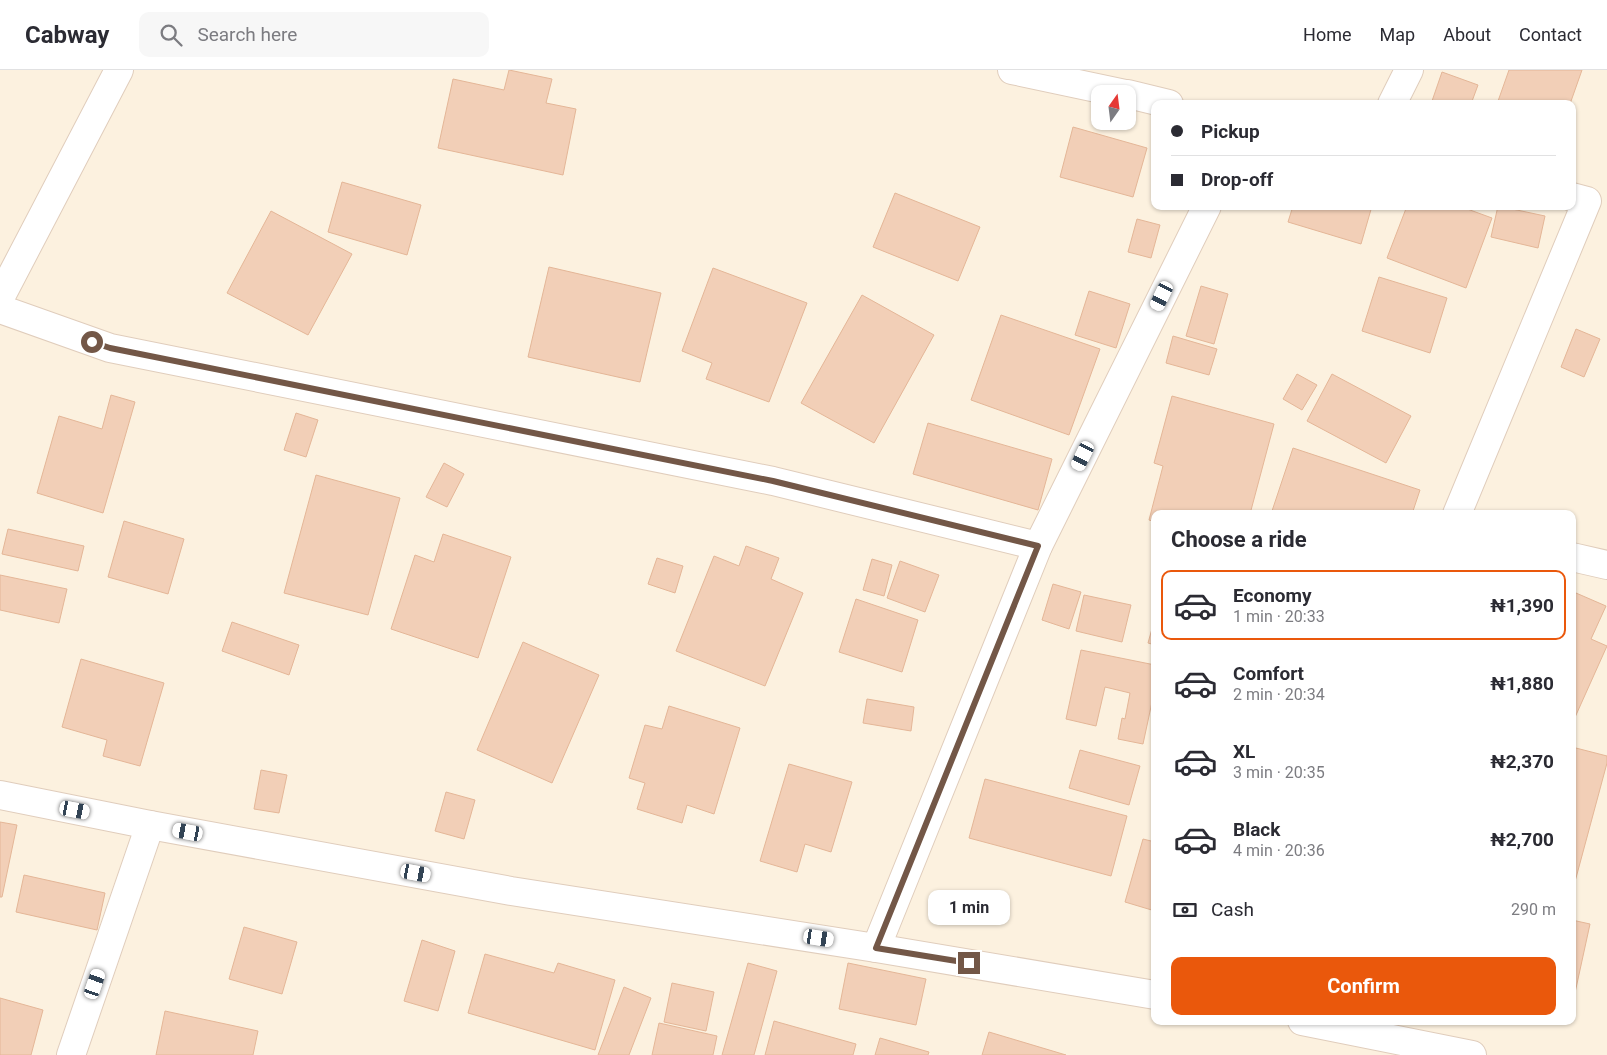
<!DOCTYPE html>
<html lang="en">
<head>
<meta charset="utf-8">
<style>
	body { margin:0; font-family:Roboto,sans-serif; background:#f7f7f7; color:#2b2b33; height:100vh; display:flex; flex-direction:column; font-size:19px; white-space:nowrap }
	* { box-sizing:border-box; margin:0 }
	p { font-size:16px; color:#7c7c81 }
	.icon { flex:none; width:28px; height:28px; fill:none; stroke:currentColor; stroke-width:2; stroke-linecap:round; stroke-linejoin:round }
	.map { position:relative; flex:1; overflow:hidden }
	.sheet { position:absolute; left:1151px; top:440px; width:425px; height:515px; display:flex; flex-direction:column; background:#fff; border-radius:10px; box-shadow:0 1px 4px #0004 }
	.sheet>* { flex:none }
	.top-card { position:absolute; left:1151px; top:30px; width:425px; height:110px; border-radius:10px; box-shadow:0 1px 4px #0004; display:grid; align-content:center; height:110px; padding:0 20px; background:#fff }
	.needle { width:32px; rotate:14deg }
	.tools { position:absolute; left:1091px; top:15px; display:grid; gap:10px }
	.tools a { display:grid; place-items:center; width:45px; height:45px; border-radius:10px; background:#fff; box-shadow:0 1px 4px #0004; font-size:25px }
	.end { position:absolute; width:22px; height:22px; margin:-11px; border:6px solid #735747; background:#fff; box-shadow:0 0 0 2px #fff }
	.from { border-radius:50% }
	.bubble { position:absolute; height:35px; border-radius:10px; background:#fff; box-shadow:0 1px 4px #0004; font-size:16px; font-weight:700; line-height:35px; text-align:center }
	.car { position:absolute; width:15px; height:30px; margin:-15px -8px; border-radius:6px; box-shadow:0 0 4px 1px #0007; background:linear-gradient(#fff 24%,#345 0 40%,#fff 0 76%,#345 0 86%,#fff 0) }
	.top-card b { display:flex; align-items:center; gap:18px; height:48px; font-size:19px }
	.top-card b+b { border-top:1px solid #e1e1e2 }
	.top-card i { width:12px; height:12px; background:#2b2b33 }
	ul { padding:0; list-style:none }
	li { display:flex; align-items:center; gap:15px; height:70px; margin:0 10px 8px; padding:0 10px; border:2px solid transparent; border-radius:10px }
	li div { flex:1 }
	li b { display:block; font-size:19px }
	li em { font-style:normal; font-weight:700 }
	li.current { border-color:#ea580c }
	li>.icon { width:45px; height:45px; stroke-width:1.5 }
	h2 { padding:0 20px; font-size:22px; line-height:60px }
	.pay { display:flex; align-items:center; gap:12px; height:55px; padding:0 20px; font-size:19px }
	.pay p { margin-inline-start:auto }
	.primary-button { display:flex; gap:10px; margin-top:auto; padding:10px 20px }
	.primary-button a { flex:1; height:58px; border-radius:10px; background:#ea580c; color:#fff; font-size:20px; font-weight:700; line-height:58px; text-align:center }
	header { display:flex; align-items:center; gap:30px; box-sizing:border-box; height:70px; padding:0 25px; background:#fff; border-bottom:1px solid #e1e1e2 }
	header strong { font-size:24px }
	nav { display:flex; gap:28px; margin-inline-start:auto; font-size:18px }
	.search { width:350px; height:45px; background:#f7f7f7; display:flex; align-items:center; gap:12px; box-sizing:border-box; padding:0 18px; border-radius:10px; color:#7c7c81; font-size:19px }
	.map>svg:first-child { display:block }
</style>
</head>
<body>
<header>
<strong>Cabway</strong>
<div class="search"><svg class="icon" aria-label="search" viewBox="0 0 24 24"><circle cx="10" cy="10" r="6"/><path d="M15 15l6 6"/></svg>Search here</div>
<nav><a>Home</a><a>Map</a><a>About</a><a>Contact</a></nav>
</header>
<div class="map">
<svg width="1607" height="985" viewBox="0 0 1607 985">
	<rect width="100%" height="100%" fill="#fcf1df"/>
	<g fill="#f2cfb7" stroke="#e4b697">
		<path d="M509 0 552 9 546 33 576 39 563 105 438 78 453 9 504 20Z"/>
		<path d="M1509 0H1582L1570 34H1497Z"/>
		<path d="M1442 2 1478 15 1471 34H1431Z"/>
		<path d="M1073 57 1147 78 1133 127 1060 107Z"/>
		<path d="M342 112 421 135 407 185 328 162Z"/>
		<path d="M895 123 980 157 958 211 873 177Z"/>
		<path d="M1293 136H1372L1361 174 1288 152Z"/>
		<path d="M1407 136H1459L1492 148 1466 218 1387 188Z"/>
		<path d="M1498 136 1545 146 1538 178 1491 167Z"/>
		<path d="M271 141 352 184 308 265 227 223Z"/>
		<path d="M1137 149 1160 155 1151 188 1128 182Z"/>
		<path d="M549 197 661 223 640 312 528 287Z"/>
		<path d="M713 198 807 233 769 332 706 309 712 293 682 281Z"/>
		<path d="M1379 207 1447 228 1430 283 1362 261Z"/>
		<path d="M1201 216 1228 224 1214 274 1186 266Z"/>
		<path d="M1089 221 1130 234 1116 278 1075 265Z"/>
		<path d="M862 225 934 265 874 373 801 333Z"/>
		<path d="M1001 245 1100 279 1069 365 971 330Z"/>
		<path d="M1576 259 1600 269 1584 307 1561 297Z"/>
		<path d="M1173 266 1217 279 1209 305 1166 293Z"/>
		<path d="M1297 304 1317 315 1302 340 1283 329Z"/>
		<path d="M1332 304 1411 346 1386 393 1307 351Z"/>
		<path d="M111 325 135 332 103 443 37 423 59 346 102 359Z"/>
		<path d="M1172 326 1274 354 1250 444H1155V452L1149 450 1163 396 1154 393Z"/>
		<path d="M296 343 318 350 306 387 284 380Z"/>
		<path d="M928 353 1052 389 1038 440 913 404Z"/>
		<path d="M1293 378 1420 420 1412 444H1279L1272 441Z"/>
		<path d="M444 393 464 404 447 437 426 427Z"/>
		<path d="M316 405 400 428 368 545 284 523Z"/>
		<path d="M124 451 184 469 168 524 108 507Z"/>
		<path d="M8 459 84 476 78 501 2 484Z"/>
		<path d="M443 464 511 487 478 588 391 559 415 485 434 492Z"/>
		<path d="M746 476 779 488 771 509 803 523 765 616 676 581 714 486 739 496Z"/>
		<path d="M657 488 683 496 675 523 648 514Z"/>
		<path d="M872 489 892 495 884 526 863 520Z"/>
		<path d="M900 491 939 505 925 542 887 528Z"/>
		<path d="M0 505 67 519 59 553 0 540Z"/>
		<path d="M1053 514 1081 522 1069 559 1042 550Z"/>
		<path d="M1576 523 1606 536 1591 569 1607 576 1572 654V531Z"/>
		<path d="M1084 525 1131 535 1122 572 1076 561Z"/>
		<path d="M856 529 918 550 902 602 839 582Z"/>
		<path d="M1155 548V575L1148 573Z"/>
		<path d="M232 552 299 575 289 605 222 581Z"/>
		<path d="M523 572 599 605 552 713 477 680Z"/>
		<path d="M1081 580 1155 595V618L1143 674 1118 669 1122 648 1125 649 1130 623 1105 617 1096 656 1066 649Z"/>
		<path d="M81 589 164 613 140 696 103 686 107 670 62 657Z"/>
		<path d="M867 629 914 637 911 661 863 653Z"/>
		<path d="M669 636 740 658 714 744 687 735 682 753 637 739 645 713 629 708 645 655 662 659Z"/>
		<path d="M1572 677 1607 686V693L1573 819Z"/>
		<path d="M1080 680 1140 696 1129 735 1069 718Z"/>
		<path d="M789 694 852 712 831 782 805 774 797 802 760 791Z"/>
		<path d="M261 700 287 705 279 743 254 739Z"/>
		<path d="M985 709 1127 746 1111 806 969 768Z"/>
		<path d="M446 722 475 730 464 769 435 761Z"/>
		<path d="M0 752 17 755 2 827H0Z"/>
		<path d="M1143 769 1155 772V841L1125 832Z"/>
		<path d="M24 805 105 823 97 860 16 842Z"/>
		<path d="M1572 850 1590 854 1573 932H1572Z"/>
		<path d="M244 857 297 872 282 924 229 909Z"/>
		<path d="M422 870 455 881 438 941 404 931Z"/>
		<path d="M485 884 554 903 558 893 615 910 595 980 468 943Z"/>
		<path d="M748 893 777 901 754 985H722Z"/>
		<path d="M848 893 926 909 916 955 839 939Z"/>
		<path d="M672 913 714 922 706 961 664 952Z"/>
		<path d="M624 917 651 928 629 985H598Z"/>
		<path d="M0 928 43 940 31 985H0Z"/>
		<path d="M165 941 258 961 253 985H156Z"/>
		<path d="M774 951 856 974 853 985H765Z"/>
		<path d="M659 953 717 966 713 985H652Z"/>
		<path d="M989 962 1066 985H982Z"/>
		<path d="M880 968 929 982 928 985H875Z"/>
	</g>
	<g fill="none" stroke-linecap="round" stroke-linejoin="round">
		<defs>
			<g id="minor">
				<path d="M1012 0 1125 24"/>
				<path d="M1128 24 1169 34"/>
				<path d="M1392 34 1409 0"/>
				<path d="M0 228 119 0"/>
				<path d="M0 239 110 278 773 411 1038 476"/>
				<path d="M1457 444 1587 131 1572 127"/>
				<path d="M1572 487 1607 495"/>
				<path d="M0 725 150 755 511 821 876 878 1155 925"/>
				<path d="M876 878 1038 476 1207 136"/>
				<path d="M1302 951 1472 985"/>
				<path d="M71 985 150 755"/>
			</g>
		</defs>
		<use href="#minor" stroke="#e0cdbc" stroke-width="30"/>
		<use href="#minor" stroke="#fff" stroke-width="28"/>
	</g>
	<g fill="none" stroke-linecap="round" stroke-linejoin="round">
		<path stroke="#735747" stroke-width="6" d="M92 272 110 278 773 411 1038 476 876 878 969 893"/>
	</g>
</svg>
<div class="tools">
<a><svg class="needle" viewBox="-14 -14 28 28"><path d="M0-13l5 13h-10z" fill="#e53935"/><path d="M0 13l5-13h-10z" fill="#7c7c81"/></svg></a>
</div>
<i class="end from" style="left:92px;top:272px"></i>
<i class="end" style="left:969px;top:893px"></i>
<div class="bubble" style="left:928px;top:820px;width:82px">1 min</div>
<i class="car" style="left:1162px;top:226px;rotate:206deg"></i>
<i class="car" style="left:1083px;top:386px;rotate:206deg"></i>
<i class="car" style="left:75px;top:740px;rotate:101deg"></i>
<i class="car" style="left:188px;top:762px;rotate:280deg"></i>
<i class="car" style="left:416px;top:803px;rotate:100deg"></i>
<i class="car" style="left:819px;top:868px;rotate:99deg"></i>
<i class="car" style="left:95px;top:914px;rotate:19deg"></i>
<div class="top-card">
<b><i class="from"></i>Pickup</b>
<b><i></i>Drop-off</b>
</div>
<section class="sheet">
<h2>Choose a ride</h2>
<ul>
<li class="current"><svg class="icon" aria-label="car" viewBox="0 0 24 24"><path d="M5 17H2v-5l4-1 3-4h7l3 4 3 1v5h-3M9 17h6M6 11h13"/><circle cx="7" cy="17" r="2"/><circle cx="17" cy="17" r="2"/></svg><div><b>Economy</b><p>1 min · 20:33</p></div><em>₦1,390</em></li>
<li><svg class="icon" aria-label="car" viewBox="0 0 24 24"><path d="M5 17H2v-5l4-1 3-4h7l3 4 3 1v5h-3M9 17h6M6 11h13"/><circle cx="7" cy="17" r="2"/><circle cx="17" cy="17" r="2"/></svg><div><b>Comfort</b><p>2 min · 20:34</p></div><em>₦1,880</em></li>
<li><svg class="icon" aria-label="car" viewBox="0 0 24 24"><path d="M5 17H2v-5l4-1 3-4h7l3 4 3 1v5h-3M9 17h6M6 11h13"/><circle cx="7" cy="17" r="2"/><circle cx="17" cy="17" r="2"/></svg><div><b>XL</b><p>3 min · 20:35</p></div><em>₦2,370</em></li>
<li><svg class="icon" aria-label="car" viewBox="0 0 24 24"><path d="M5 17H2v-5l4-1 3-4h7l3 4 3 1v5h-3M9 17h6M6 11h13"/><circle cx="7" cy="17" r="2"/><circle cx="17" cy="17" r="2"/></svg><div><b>Black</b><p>4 min · 20:36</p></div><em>₦2,700</em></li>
</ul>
<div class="pay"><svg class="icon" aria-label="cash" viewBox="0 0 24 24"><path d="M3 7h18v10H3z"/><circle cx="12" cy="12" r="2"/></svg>Cash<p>290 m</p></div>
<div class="primary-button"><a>Confirm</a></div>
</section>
</div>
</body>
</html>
